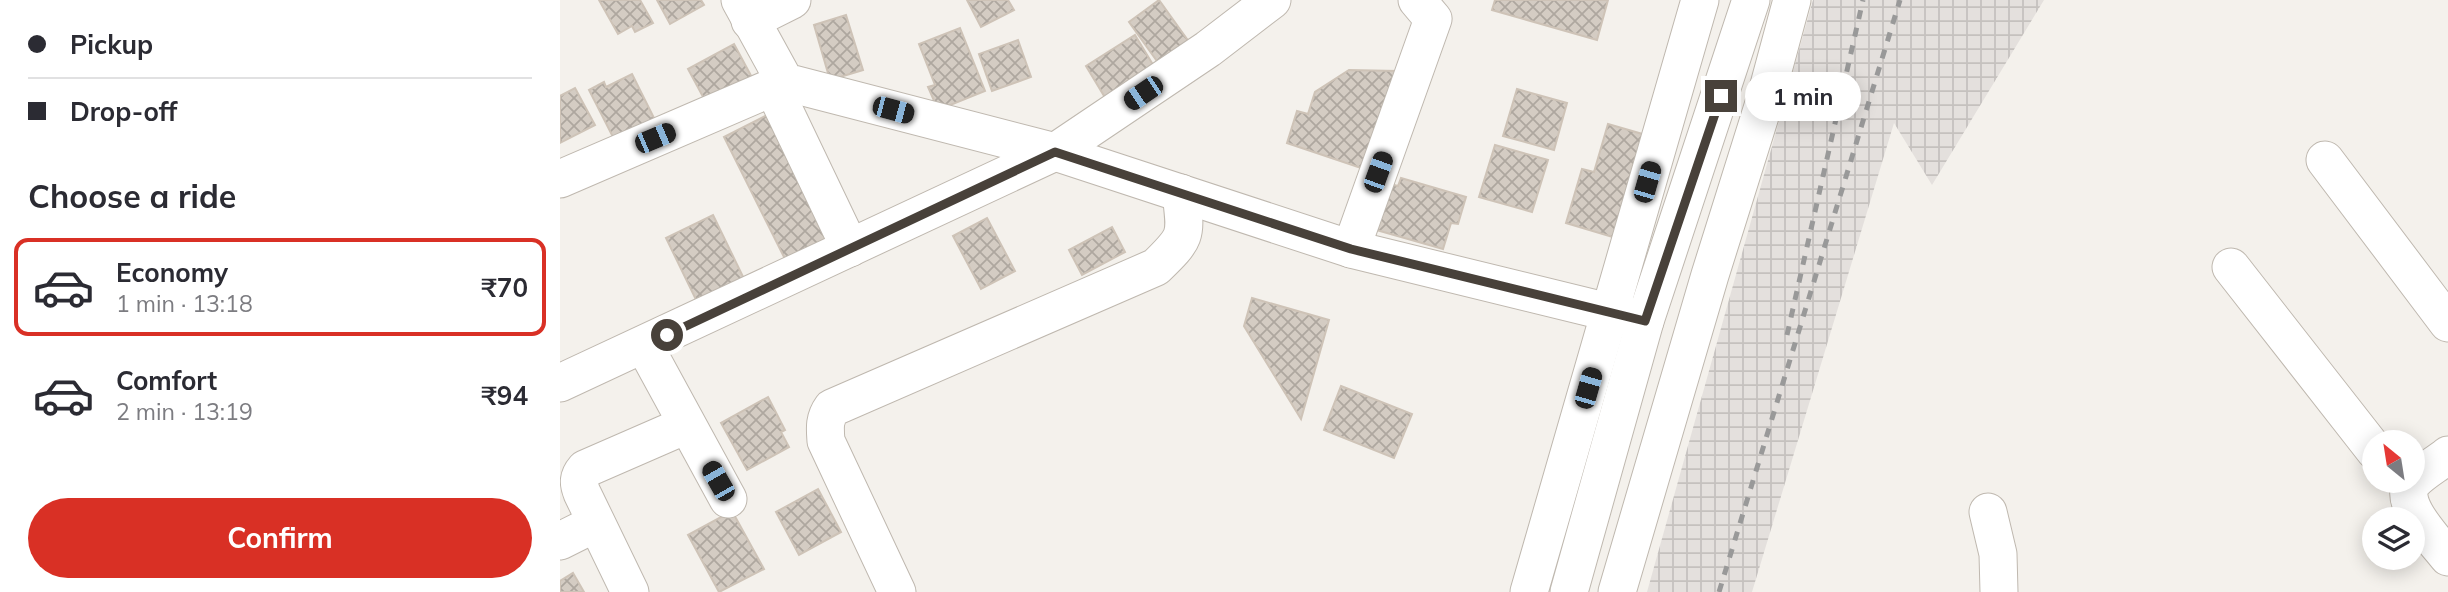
<!DOCTYPE html>
<html lang="en">
<head>
<meta charset="utf-8">
<style>
	body { margin:0; font-family:Mulish,sans-serif; background:#f7f7f7; color:#2b2b33; height:100vh; display:flex; flex-direction:column; font-size:26px; white-space:nowrap }
	* { box-sizing:border-box; margin:0 }
	p { font-size:23px; color:#7c7c81 }
	.icon { flex:none; width:38px; height:38px; fill:none; stroke:currentColor; stroke-width:2; stroke-linecap:round; stroke-linejoin:round }
	.map { position:relative; flex:1; overflow:hidden }
	.sheet { display:flex; flex-direction:column; background:#fff; width:560px }
	.sheet>* { flex:none }
	.banner { display:grid; align-content:center; height:154px; padding:0 28px; background:#fff }
	.needle { width:46px; rotate:330deg }
	.tools { position:absolute; left:1802px; top:430px; display:grid; gap:14px }
	.tools a { display:grid; place-items:center; width:63px; height:63px; border-radius:50%; background:#fff; box-shadow:0 4px 18px #0003; font-size:35px }
	.end { position:absolute; width:32px; height:32px; margin:-16px; border:9px solid #48413a; background:#fff; box-shadow:0 0 0 4px #fff }
	.from { border-radius:50% }
	.bubble { position:absolute; height:49px; border-radius:24px; background:#fff; box-shadow:0 4px 18px #0003; font-size:23px; font-weight:700; line-height:49px; text-align:center }
	.car { position:absolute; width:21px; height:42px; margin:-21px -10px; border-radius:9px; box-shadow:0 0 5px 2px #0007; background:linear-gradient(#222 24%,#8ab4d8 0 40%,#222 0 76%,#8ab4d8 0 86%,#222 0) }
	.banner b { display:flex; align-items:center; gap:24px; height:66px; font-size:26px }
	.banner b+b { border-top:2px solid #e1e1e2 }
	.banner i { width:18px; height:18px; background:#2b2b33 }
	ul { padding:0; list-style:none }
	li { display:flex; align-items:center; gap:21px; height:98px; margin:0 14px 10px; padding:0 14px; border:4px solid transparent; border-radius:14px }
	li div { flex:1 }
	li b { display:block; font-size:26px }
	li em { font-style:normal; font-weight:700 }
	li.active { border-color:#d93025 }
	li>.icon { width:63px; height:63px; stroke-width:1.5 }
	h2 { padding:0 28px; font-size:32px; line-height:84px }
	.button { display:flex; gap:14px; margin-top:auto; padding:14px 28px }
	.button a { flex:1; height:80px; border-radius:42px; background:#d93025; color:#fff; font-size:28px; font-weight:700; line-height:80px; text-align:center }
	main { display:flex; flex:1; min-height:0 }
	.map>svg:first-child { display:block }
</style>
</head>
<body>
<main>
<section class="sheet">
<div class="banner">
<b><i class="from"></i>Pickup</b>
<b><i></i>Drop-off</b>
</div>
<h2>Choose a ride</h2>
<ul>
<li class="active"><svg class="icon" aria-label="car" viewBox="0 0 24 24"><path d="M5 17H2v-5l4-1 3-4h7l3 4 3 1v5h-3M9 17h6M6 11h13"/><circle cx="7" cy="17" r="2"/><circle cx="17" cy="17" r="2"/></svg><div><b>Economy</b><p>1 min · 13:18</p></div><em>₹70</em></li>
<li><svg class="icon" aria-label="car" viewBox="0 0 24 24"><path d="M5 17H2v-5l4-1 3-4h7l3 4 3 1v5h-3M9 17h6M6 11h13"/><circle cx="7" cy="17" r="2"/><circle cx="17" cy="17" r="2"/></svg><div><b>Comfort</b><p>2 min · 13:19</p></div><em>₹94</em></li>
</ul>
<div class="button"><a>Confirm</a></div>
</section>
<div class="map">
<svg width="1888" height="592" viewBox="0 0 1888 592">
	<defs>
		<pattern id="industrial-grid" width="8" height="8" patternUnits="userSpaceOnUse" patternTransform="scale(1.75)"><rect width="8" height="8" fill="#e4e0dd"/><path d="M0 4h8M4 0v8" fill="none" stroke="#c5c1be"/></pattern>
		<pattern id="building-cross-hatch" width="8" height="8" patternUnits="userSpaceOnUse" patternTransform="scale(1.75)"><rect width="8" height="8" fill="#d4ccc3"/><path d="M0 0l8 8M0 8l8-8" fill="none" stroke="#aea79f"/></pattern>
	</defs>
	<rect width="100%" height="100%" fill="#f4f1ec"/>
	<path fill="url(#industrial-grid)" d="M1253 0H1484L1372 185 1334 123 1192 592H1087Z"/>
	<g fill="url(#building-cross-hatch)" stroke="#cec3b7" stroke-width="2">
		<path d="M39 0H80L93 23 75 32 72 26 58 34Z"/>
		<path d="M97 0H141L144 5 110 24Z"/>
		<path d="M407 0H448L454 10 421 27Z"/>
		<path d="M599 0 632 46 602 68 569 22Z"/>
		<path d="M935 0H1048L1037 40 932 10Z"/>
		<path d="M286 15 303 70 270 80 254 25Z"/>
		<path d="M400 28 425 91 378 110 368 87 375 85 359 44Z"/>
		<path d="M575 35 601 78 552 109 526 66Z"/>
		<path d="M458 40 471 77 432 91 419 54Z"/>
		<path d="M174 44 195 83 149 108 128 69Z"/>
		<path d="M789 70 837 71 804 169 727 143 737 111 748 114 755 92Z"/>
		<path d="M72 74 97 124 57 145 29 90 44 82 46 87Z"/>
		<path d="M15 88 35 125 0 143V96Z"/>
		<path d="M957 89 1007 103 994 150 943 136Z"/>
		<path d="M211 113 279 249 232 273 164 137Z"/>
		<path d="M1048 124 1086 135 1056 238 1006 223 1022 169 1034 172Z"/>
		<path d="M935 145 988 160 972 212 919 197Z"/>
		<path d="M841 178 906 197 898 224 891 223 883 249 813 229 826 183 838 186Z"/>
		<path d="M153 215 188 287 141 310 106 238Z"/>
		<path d="M427 218 455 271 421 289 393 236Z"/>
		<path d="M552 227 565 252 522 275 509 250Z"/>
		<path d="M692 298 769 320 741 419 684 326Z"/>
		<path d="M781 386 852 414 834 458 764 430Z"/>
		<path d="M208 397 225 430 221 432 229 447 187 470 161 423Z"/>
		<path d="M258 489 281 532 239 555 216 512Z"/>
		<path d="M172 511 204 569 159 592 128 535Z"/>
		<path d="M13 573 24 592H0V581Z"/>
	</g>
	<g fill="none" stroke-linecap="round" stroke-linejoin="round">
		<defs>
			<g id="minor">
				<path d="M180 0 225 82 495 152 791 249 1085 321"/>
				<path d="M190 21 232 0"/>
				<path d="M213 87 290 248"/>
				<path d="M1765 160 1888 323"/>
				<path d="M0 179 225 82"/>
				<path d="M791 249 873 19 857 0"/>
				<path d="M1671 267 1815 451"/>
				<path d="M84 345 168 499"/>
				<path d="M0 383 495 152 648 49 712 0"/>
				<path d="M1888 455C1877 464 1862 472 1853 482 1836 502 1876 541 1888 557"/>
				<path d="M1428 512 1438 554 1439 592"/>
				<path d="M0 541 36 523"/>
				<path d="M70 592 22 493C18 483 18 477 25 469L126 425"/>
				<path d="M337 592 266 441C265 428 264 419 272 408L596 267C628 236 626 236 621 193"/>
				<path d="M969 592 1140 0"/>
				<path d="M1009 592 1085 321 1191 0"/>
				<path d="M1057 592 1150 275 1205 100 1232 0"/>
			</g>
		</defs>
		<use href="#minor" stroke="#bfb8af" stroke-width="39"/>
		<use href="#minor" stroke="#fff" stroke-width="37"/>
		<g stroke="#999" stroke-width="5" stroke-dasharray="9 9" stroke-linecap="butt">
			<path d="M1227 335 1303 0"/>
			<path d="M1159 592 1340 0"/>
		</g>
	</g>
	<g fill="none" stroke-linecap="round" stroke-linejoin="round">
		<path stroke="#48413a" stroke-width="9" d="M107 335 495 152 791 249 1085 321 1161 96"/>
	</g>
</svg>
<div class="tools">
<a><svg class="needle" viewBox="-14 -14 28 28"><path d="M0-13l5 13h-10z" fill="#e53935"/><path d="M0 13l5-13h-10z" fill="#7c7c81"/></svg></a>
<a><svg class="icon" aria-label="layers" viewBox="0 0 24 24"><path d="M12 4l9 5-9 5-9-5zM3 14l9 5 9-5"/></svg></a>
</div>
<i class="end from" style="left:107px;top:335px"></i>
<i class="end" style="left:1161px;top:96px"></i>
<div class="bubble" style="left:1185px;top:72px;width:116px">1 min</div>
<i class="car" style="left:583px;top:93px;rotate:236deg"></i>
<i class="car" style="left:333px;top:110px;rotate:105deg"></i>
<i class="car" style="left:95px;top:138px;rotate:67deg"></i>
<i class="car" style="left:818px;top:172px;rotate:20deg"></i>
<i class="car" style="left:1087px;top:182px;rotate:16deg"></i>
<i class="car" style="left:1028px;top:388px;rotate:16deg"></i>
<i class="car" style="left:158px;top:481px;rotate:330deg"></i>
</div>
</main>
</body>
</html>
